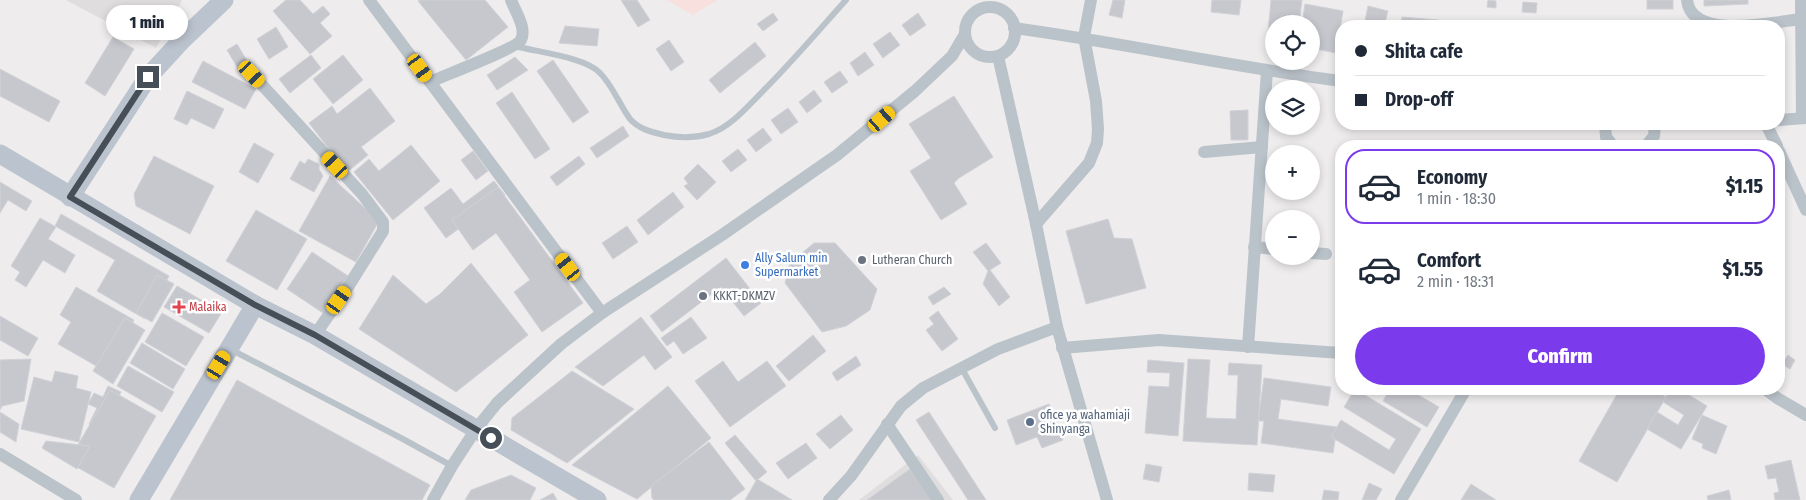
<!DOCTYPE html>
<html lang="en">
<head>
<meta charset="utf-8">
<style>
	body { margin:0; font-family:"Fira Sans Condensed",sans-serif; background:#f6f6f7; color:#1f2937; height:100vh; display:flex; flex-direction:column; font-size:19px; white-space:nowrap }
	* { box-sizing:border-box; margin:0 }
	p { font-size:16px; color:#747a83 }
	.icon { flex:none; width:28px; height:28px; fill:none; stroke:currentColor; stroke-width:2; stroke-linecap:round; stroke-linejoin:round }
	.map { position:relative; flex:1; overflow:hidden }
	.details { position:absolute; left:1335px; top:140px; width:450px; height:255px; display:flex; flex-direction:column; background:#fff; border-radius:20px; box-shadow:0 2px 8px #0003 }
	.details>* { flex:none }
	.banner { position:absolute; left:1335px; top:20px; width:450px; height:110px; border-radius:20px; box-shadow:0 2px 8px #0003; display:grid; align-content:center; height:110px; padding:0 20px; background:#fff }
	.buttons { position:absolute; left:1265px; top:15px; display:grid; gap:10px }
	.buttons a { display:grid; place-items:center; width:55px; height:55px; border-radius:50%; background:#fff; box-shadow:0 2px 8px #0003; font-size:25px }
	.end { position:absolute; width:22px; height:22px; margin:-11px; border:6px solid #464e57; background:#fff; box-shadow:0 0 0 2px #fff }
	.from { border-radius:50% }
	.bubble { position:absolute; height:35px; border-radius:18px; background:#fff; box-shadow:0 2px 8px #0003; font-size:16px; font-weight:800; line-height:35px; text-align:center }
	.car { position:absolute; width:15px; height:30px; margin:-15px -8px; border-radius:6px; box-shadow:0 0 4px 1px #0007; background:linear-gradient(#f5c518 24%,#345 0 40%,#f5c518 0 76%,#345 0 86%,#f5c518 0) }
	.banner b { display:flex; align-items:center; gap:18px; height:48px; font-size:19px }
	.banner b+b { border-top:1px solid #e0e1e3 }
	.banner i { width:12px; height:12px; background:#1f2937 }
	ul { padding:9px 0 0; list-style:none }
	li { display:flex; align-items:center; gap:15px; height:75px; margin:0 10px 8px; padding:0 10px; border:2px solid transparent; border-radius:20px }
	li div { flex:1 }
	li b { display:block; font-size:19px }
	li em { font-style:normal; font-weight:800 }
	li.selected { border-color:#7c3aed }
	li>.icon { width:45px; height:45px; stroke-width:1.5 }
	.primary-button { display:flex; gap:10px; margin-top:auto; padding:10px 20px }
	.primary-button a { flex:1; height:58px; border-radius:30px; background:#7c3aed; color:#fff; font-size:20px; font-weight:800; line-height:58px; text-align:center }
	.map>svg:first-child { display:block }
</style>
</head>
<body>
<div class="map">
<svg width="1806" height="500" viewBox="0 0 1806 500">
	<rect width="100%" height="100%" fill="#eeecec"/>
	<g fill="#dfdddd">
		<path d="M66 0H182L156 48Z"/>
		<path d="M918 455 953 500H859Z"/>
	</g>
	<path fill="#f7e0dd" d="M667 0H717L693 15Z"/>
	<g fill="#c7c8ce" stroke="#d0d2d7">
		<path d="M286 0H300L313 14 323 6 330 14 320 23 332 36 310 54 273 11Z"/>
		<path d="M420 0H485L508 27 466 60 418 1Z"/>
		<path d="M621 0H637L650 20 638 27Z"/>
		<path d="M1113 0H1125L1122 18 1109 15Z"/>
		<path d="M1212 0H1241L1239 15 1211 12Z"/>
		<path d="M1271 0H1302L1299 24H1274V33L1268 32Z"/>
		<path d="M1488 0 1496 1V8L1487 7Z"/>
		<rect x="1647" y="0" width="26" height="9"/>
		<path d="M1704 0H1748V4L1704 6Z"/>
		<path d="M1523 2 1537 3 1536 13 1522 12Z"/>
		<path d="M1305 4 1343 11 1339 35H1341V54L1311 48V24H1302Z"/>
		<path d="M1368 6 1388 11 1384 26H1364Z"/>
		<path d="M773 13 778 20 763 31 757 24Z"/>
		<path d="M918 13 926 25 910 36 902 25Z"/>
		<path d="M1402 17 1438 20V26H1401Z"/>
		<path d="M565 26 599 29 597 46 559 43Z"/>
		<path d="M276 27 288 47 269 59 257 39Z"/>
		<path d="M890 32 900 45 883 58 873 44Z"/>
		<path d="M113 37 134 49 105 96 85 83Z"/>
		<path d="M669 40 684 62 671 71 656 49Z"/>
		<path d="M755 42 766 56 720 93 709 80Z"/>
		<path d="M237 44 250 66 240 72 227 50Z"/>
		<path d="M865 52 874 65 858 76 850 63Z"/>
		<path d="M311 55 321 68 290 93 279 79Z"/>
		<path d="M343 55 363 80 333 104 313 79Z"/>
		<path d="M515 57 528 70 497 90 487 75Z"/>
		<path d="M553 60 589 112 573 123 537 71Z"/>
		<path d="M203 61 256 89 245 109 192 82Z"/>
		<path d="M0 69 60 101 49 122 0 96Z"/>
		<path d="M840 71 848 82 832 93 824 82Z"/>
		<path d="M370 88 395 121 361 147 368 155 347 172 309 123 332 106 337 114Z"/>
		<path d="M814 90 822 101 807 113 799 102Z"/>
		<path d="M187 91 224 109 214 129 191 118 187 125 174 119Z"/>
		<path d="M512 92 550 149 535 159 496 103Z"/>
		<path d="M954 96 993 157 959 178 954 183 967 204 941 220 910 171 931 158 909 124Z"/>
		<path d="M788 108 798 122 781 134 771 120Z"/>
		<path d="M1248 110V140H1231L1230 111Z"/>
		<path d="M623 126 629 136 597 158 590 148Z"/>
		<path d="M763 128 772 140 756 152 747 140Z"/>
		<path d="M254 143 274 154 258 183 239 172Z"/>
		<path d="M411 145 440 181 393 220 354 172 369 159 379 171Z"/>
		<path d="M738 149 747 160 731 172 722 161Z"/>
		<path d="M473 151 488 171 476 180 461 160Z"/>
		<path d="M154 156 214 186 190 234 136 206 134 194Z"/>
		<path d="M579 156 585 164 557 186 550 177Z"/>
		<path d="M308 159 319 164V169L323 176 314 192 290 179 300 161 305 164Z"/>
		<path d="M698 164 716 182 697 200 684 186 688 184 684 178Z"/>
		<path d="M330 176 379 221 356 262 299 231Z"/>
		<path d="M494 181 505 195 446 238 424 208 451 188 463 204Z"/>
		<path d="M0 182 32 201 26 211 8 200 0 213Z"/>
		<path d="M498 187 583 303 542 332 514 292 530 280 496 233 473 250 452 220Z"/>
		<path d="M673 192 684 207 648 235 637 220Z"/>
		<path d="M256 210 307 239 277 290 226 261Z"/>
		<path d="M61 214 169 276 145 319 97 291 115 260 55 226Z"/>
		<path d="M40 218 56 227 48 239 75 255 65 273 43 260 26 287 15 280 20 272 11 266Z"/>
		<path d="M1108 219 1114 238 1132 239 1146 288 1086 304 1066 231Z"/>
		<path d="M627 226 638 242 613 259 602 243Z"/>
		<path d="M814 243H835L877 289 870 310 846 326 822 332 785 283 790 263Z"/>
		<path d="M986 243 1001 263 990 270 1010 297 999 306 983 284 988 271 973 252Z"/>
		<path d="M312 252 348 276 323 313 287 289Z"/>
		<path d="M726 258 761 303 744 316 721 287 662 332 650 316Z"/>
		<path d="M471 263 528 335 456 392 359 329 393 275 426 304 440 294Z"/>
		<path d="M157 275 174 284 152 322 136 313Z"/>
		<path d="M177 286 222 312 209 333 164 307Z"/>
		<path d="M76 287 134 320 105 371 58 344 71 322 60 315Z"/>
		<path d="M944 287 951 294 933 305 928 297Z"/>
		<path d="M938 311 958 339 942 351 926 330 934 324 929 318Z"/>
		<path d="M162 313 204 337 186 366 145 342Z"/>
		<path d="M0 316 38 338 28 356 0 340Z"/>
		<path d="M641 317 672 357 655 370 644 355 603 386 575 367Z"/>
		<path d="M691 317 707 338 683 354 674 341 667 346 661 338Z"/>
		<path d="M125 318 145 330 113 384 93 371Z"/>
		<path d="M813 335 826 351 789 381 776 366Z"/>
		<path d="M142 343 185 369 173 389 130 363Z"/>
		<path d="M1788 355 1795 360 1790 369 1782 364Z"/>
		<path d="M856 356 861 365 837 381 832 373Z"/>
		<path d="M31 359 24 401 2 406 0 410V360Z"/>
		<path d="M1188 359 1210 360 1206 418 1236 419 1238 375H1228L1229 363 1262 365 1257 445 1183 441Z"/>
		<path d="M1148 360 1184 363 1178 436 1145 433 1149 386 1169 387 1170 373 1147 372Z"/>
		<path d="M723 361 738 382 767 361 786 386 730 427 695 381Z"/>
		<path d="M128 366 174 392 162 412 117 386Z"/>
		<path d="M55 371 78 376 76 388 91 392 79 442 21 429 34 377 52 382Z"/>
		<path d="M572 371 634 409 567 463 511 430 512 418Z"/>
		<path d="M1264 378 1331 387 1328 406 1281 399 1278 419 1337 427 1333 453 1261 443 1264 421H1258Z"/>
		<path d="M237 380 430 485 422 500H170Z"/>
		<path d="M108 386 121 392 103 430 89 424 97 408 88 404 94 393 103 397Z"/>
		<path d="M668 386 711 438 637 499 572 465Z"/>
		<path d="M1355 389 1421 429 1394 474 1331 437 1341 420 1389 450 1396 439 1344 407Z"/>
		<path d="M1390 389H1408L1439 407 1427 427 1383 401Z"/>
		<path d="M1620 389H1652L1666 397 1617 482 1579 461Z"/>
		<path d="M1671 389H1679L1707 406 1681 449 1647 429 1657 412 1678 425 1684 415 1663 402Z"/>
		<path d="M110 390 156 416 114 488 68 462Z"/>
		<path d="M1049 404 1063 440 1042 448 1037 437 1016 445 1007 420Z"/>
		<path d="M0 412 19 424 16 442 0 432Z"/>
		<path d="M929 412 986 500H968L916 420Z"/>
		<path d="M841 415 853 430 830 449 816 434Z"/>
		<path d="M1702 415 1727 426 1716 454 1702 448 1703 444 1692 439Z"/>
		<path d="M735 435 767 472 756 481 725 443Z"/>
		<path d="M46 441 90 446 77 469 42 448Z"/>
		<path d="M709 442 745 489 730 500H654L652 498 651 486Z"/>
		<path d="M806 443 817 458 788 479 776 463Z"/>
		<path d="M1791 460 1800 500H1775L1774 493 1779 492 1776 478 1768 479 1765 466Z"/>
		<path d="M1146 464 1162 467 1159 482 1143 479Z"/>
		<path d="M910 469 932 500H867Z"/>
		<path d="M1249 473 1275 475 1273 492 1248 490Z"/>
		<path d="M511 475 536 488 530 500H465L471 490Z"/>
		<path d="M757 479 774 489 792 500H745Z"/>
		<path d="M1369 483 1382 489 1376 500H1362Z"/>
		<path d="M1471 484 1496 500H1461Z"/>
		<path d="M1324 490 1339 492 1338 500H1322Z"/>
		<path d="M1729 490 1731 500H1708L1707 496Z"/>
		<path d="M553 493 557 500H540Z"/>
	</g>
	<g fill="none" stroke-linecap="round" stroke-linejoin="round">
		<g stroke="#bbc3ca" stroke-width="6">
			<path d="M515 46C536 52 586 57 600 73 613 86 619 104 630 119 639 129 651 132 664 135 679 138 695 138 709 134 731 127 748 106 763 91 792 62 819 30 846 0"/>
			<path d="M230 349 401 438 452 466"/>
			<path d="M961 367 995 428"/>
		</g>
		<g stroke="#bbc3ca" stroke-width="12">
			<path d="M369 0 602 313"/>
			<path d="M1687 0C1691 41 1774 22 1801 19"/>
			<path d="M1801 0 1802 118"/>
			<circle cx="990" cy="32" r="25"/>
			<path d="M1014 28C1124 43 1232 67 1341 81"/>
			<path d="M998 56 1036 224 1057 327 1107 500"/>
			<path d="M252 74 362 194 383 222V231L348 287 315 335"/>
			<path d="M430 82C443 76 517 48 521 40 527 28 515 11 511 0"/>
			<path d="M1779 120 1806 118"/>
			<path d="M1605 124 1606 137 1613 146"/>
			<path d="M1766 124 1777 146"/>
			<path d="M1646 146 1654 136 1655 124"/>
			<path d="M1779 151 1806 210"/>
			<path d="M1204 152 1262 147"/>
			<path d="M1036 224 1089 163 1097 143 1098 129 1096 101 1084 37 1091 0"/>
			<path d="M1254 247 1274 249"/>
			<path d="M1311 253 1326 254"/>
			<path d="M1248 347 1267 71"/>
			<path d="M1062 348 1159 340 1341 353"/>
			<path d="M1765 389 1777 398 1806 415"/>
			<path d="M887 424 938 500"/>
			<path d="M0 454 76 500"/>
			<path d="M433 500 452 466 476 429 497 403 561 344 602 313 722 235 837 155 915 91 952 56 965 34"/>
			<path d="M829 500 851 476 901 406 923 388 998 349 1057 327"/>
			<path d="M1401 500 1466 389"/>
		</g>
		<g stroke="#bbc3ce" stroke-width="19">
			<path d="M0 154 255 305 315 335 597 500"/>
			<path d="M70 197 148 77 182 40 224 0"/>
			<path d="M139 500 255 305"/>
		</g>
	</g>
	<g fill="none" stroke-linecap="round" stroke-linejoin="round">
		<path stroke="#464e57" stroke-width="6" d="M148 77 70 197 255 305 315 335 491 438"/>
	</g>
	<g fill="#6b7280" stroke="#fff" stroke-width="2">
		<circle cx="862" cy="260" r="5"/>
		<circle cx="703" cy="296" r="5"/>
	</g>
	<circle fill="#3f7fe0" stroke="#fff" stroke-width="2" cx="745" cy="265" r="5"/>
	<path fill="#e0444e" stroke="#fff" stroke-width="2" d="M176.5 299.5h5v5h5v5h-5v5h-5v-5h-5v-5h5z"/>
	<circle fill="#5c6f8a" stroke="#fff" stroke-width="2" cx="1030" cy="422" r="5"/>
	<g text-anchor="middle" stroke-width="5" stroke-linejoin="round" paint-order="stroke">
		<g font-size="12" fill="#366cbe" stroke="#fff" text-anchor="start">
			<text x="755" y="262">Ally Salum min<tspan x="755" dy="14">Supermarket</tspan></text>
		</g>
		<g font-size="12" fill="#5b616d" stroke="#fff" text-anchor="start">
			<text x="872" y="264">Lutheran Church</text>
			<text x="713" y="300">KKKT-DKMZV</text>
		</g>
		<g font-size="12" fill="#be3a42" stroke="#fff" text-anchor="start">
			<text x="189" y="311">Malaika</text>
		</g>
		<g font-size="12" fill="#4e5e75" stroke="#fff" text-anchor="start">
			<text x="1040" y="419">ofice ya wahamiaji<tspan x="1040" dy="14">Shinyanga</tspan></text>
		</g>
	</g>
</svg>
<div class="buttons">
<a><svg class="icon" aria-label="locate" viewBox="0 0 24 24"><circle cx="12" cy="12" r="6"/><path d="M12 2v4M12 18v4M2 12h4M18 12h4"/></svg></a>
<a><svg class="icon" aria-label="layers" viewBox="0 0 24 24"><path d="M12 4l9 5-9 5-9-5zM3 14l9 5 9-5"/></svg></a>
<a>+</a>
<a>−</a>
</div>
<i class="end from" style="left:491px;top:438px"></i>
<i class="end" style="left:148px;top:77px"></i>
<div class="bubble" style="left:106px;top:5px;width:82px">1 min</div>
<i class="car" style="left:420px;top:68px;rotate:144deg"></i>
<i class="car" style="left:252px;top:74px;rotate:137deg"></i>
<i class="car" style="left:882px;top:119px;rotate:49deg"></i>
<i class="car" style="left:335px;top:165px;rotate:317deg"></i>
<i class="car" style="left:568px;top:267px;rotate:323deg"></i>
<i class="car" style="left:339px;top:300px;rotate:35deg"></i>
<i class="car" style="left:219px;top:365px;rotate:31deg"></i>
<div class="banner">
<b><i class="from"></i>Shita cafe</b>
<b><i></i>Drop-off</b>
</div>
<section class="details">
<ul>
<li class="selected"><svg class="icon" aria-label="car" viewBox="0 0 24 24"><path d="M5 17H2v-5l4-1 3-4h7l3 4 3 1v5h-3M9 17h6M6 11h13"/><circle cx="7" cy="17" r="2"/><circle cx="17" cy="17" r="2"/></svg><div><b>Economy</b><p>1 min · 18:30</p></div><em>$1.15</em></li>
<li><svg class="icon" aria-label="car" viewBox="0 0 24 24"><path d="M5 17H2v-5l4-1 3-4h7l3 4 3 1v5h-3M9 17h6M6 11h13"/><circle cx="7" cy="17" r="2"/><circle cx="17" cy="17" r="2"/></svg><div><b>Comfort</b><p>2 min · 18:31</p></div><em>$1.55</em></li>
</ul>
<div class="primary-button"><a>Confirm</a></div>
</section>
</div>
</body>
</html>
